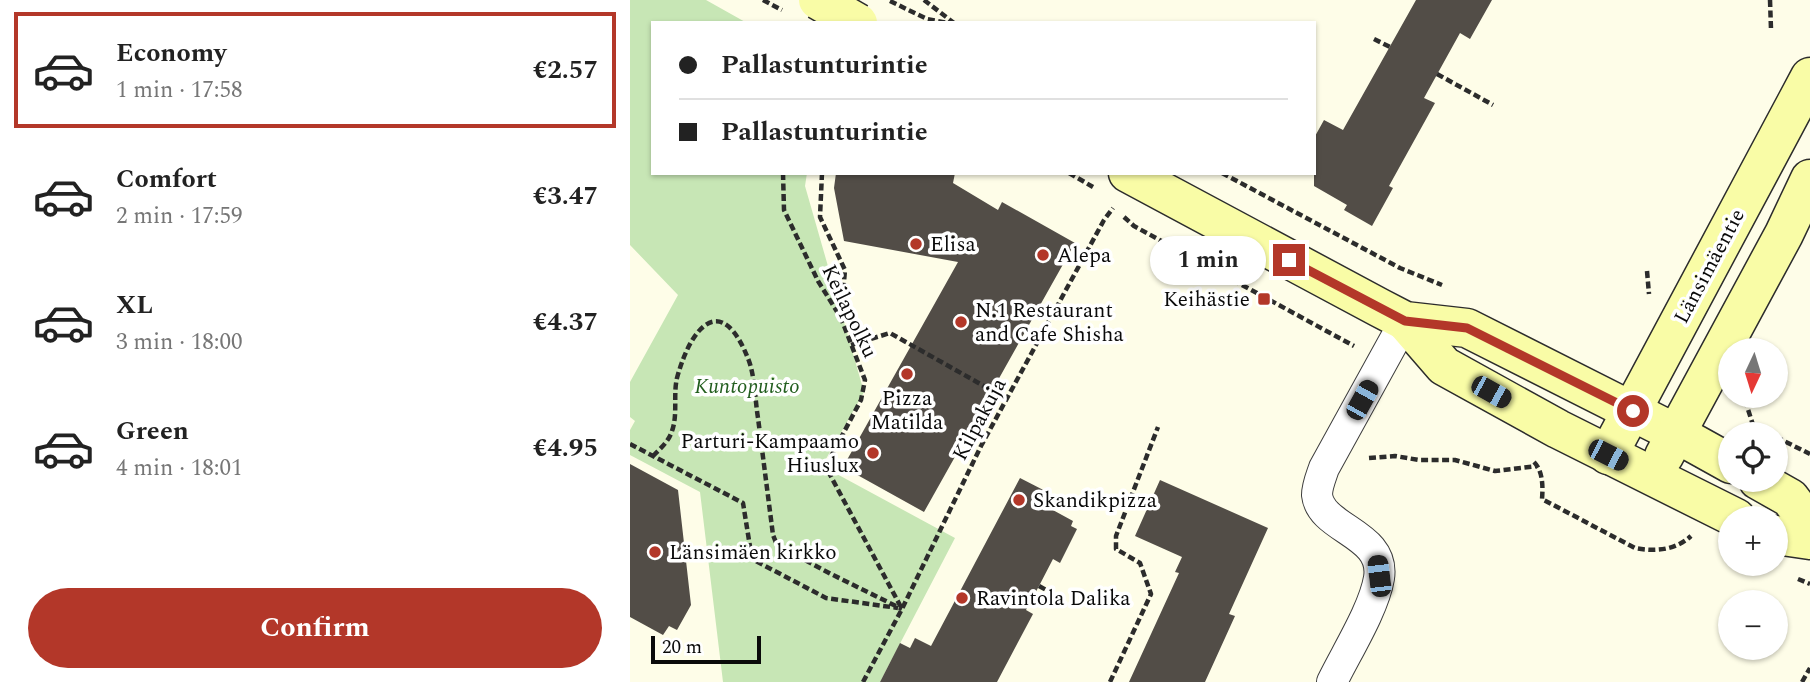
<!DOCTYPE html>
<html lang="en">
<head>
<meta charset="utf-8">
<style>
	body { margin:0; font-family:Spectral,serif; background:#f2f2f2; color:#222; height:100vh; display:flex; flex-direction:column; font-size:26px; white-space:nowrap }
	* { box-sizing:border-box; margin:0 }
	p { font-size:23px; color:#767676 }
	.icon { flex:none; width:38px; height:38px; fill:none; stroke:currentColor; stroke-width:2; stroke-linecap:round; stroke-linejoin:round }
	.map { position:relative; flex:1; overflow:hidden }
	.details { display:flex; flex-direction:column; background:#fff; width:630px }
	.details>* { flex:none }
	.top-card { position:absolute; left:21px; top:21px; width:665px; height:154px; border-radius:0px; box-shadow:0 2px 5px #0004; display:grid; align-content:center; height:154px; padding:0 28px; background:#fff }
	.needle { width:46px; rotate:184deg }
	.buttons { position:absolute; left:1088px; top:338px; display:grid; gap:14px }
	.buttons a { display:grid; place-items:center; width:70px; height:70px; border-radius:50%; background:#fff; box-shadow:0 2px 5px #0004; font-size:35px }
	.scale { position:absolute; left:21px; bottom:18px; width:110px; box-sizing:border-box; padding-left:7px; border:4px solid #0a0a0a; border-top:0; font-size:19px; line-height:24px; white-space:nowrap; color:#0a0a0a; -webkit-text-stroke:5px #fff; paint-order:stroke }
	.end { position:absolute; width:32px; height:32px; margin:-16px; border:9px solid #b33729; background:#fff; box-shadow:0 0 0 4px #fff }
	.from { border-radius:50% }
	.bubble { position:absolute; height:49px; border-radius:24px; background:#fff; box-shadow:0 2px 5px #0004; font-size:23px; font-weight:700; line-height:49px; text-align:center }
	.car { position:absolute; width:21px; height:42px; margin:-21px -10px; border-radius:9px; box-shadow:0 0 5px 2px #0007; background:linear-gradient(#222 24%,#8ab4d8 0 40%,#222 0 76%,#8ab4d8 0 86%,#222 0) }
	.top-card b { display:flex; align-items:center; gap:24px; height:66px; font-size:26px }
	.top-card b+b { border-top:2px solid #e0e0e0 }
	.top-card i { width:18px; height:18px; background:#222 }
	ul { padding:12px 0 0; list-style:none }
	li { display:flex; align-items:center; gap:21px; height:116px; margin:0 14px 10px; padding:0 14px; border:4px solid transparent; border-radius:0px }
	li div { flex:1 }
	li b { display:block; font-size:26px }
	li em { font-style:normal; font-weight:700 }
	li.current { border-color:#b33729 }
	li>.icon { width:63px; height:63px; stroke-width:1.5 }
	.action { display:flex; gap:14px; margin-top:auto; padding:14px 28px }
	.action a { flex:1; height:80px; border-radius:42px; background:#b33729; color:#fff; font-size:28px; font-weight:700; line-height:80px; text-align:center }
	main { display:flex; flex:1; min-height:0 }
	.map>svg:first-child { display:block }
</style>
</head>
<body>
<main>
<section class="details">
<ul>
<li class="current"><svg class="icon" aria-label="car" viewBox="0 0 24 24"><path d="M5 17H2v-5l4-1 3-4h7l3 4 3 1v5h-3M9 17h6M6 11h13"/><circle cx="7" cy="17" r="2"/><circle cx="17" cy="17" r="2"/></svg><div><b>Economy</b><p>1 min · 17:58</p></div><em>€2.57</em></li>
<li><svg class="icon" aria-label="car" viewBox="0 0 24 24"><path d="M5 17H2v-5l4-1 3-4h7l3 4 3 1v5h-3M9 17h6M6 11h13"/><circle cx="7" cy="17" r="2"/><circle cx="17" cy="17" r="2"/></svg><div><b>Comfort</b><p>2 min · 17:59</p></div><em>€3.47</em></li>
<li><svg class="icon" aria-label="car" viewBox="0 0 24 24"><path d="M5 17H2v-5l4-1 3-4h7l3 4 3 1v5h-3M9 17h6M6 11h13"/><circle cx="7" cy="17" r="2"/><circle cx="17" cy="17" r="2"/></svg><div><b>XL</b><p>3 min · 18:00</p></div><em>€4.37</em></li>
<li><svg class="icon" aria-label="car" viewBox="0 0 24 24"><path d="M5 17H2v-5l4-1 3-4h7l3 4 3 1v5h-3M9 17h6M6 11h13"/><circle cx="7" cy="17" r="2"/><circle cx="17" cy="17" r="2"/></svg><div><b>Green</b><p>4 min · 18:01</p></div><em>€4.95</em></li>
</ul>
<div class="action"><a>Confirm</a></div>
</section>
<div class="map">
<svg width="1180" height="682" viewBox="0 0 1180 682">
	<rect width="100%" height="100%" fill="#fefde8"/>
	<path fill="#c7e6b5" d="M0 0H76L117 23H23V173H177L175 186 234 392 192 466 325 538 250 682H93L70 492 0 455V430L5 421 0 417V382L48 295 0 245Z"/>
	<g fill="#524d47">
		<path d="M786 0H862L840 39 830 33 794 98 805 103 759 186 763 188 742 226 714 210 717 205 684 186V138L694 120 713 130Z"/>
		<path d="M206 173H325L323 183 368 210 372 202 445 243 294 512 213 467 328 262 214 241 204 188Z"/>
		<path d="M0 464 48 490 61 605 47 630 39 626 33 635 0 617Z"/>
		<path d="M390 478 427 497 421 509 443 521 441 526 447 529 430 563 423 559 409 586 396 610 403 614 367 682H250L270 643 280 648 285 638 301 646Z"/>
		<path d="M530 480 638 528 599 614 605 616 575 682H499L549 573 545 572 552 557 505 536Z"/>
	</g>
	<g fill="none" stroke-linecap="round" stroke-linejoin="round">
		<defs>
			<path id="street" d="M702 682C716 653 744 609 749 578 756 533 691 530 687 495 687 486 691 477 694 468L775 321"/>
			<g id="secondary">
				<path d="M498 173 750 308 775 321 837 328 1047 434 1101 464"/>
				<path d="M775 321 814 366 928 429 1106 518"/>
				<path d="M978 455 1180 77"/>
				<path d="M1034 456 1154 234 1180 179"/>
				<path d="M1128 480 1160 498 1180 525"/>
				<path d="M1146 535 1180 540"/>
			</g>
		</defs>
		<use href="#street" stroke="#3d3d3d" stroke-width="32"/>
		<use href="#secondary" stroke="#2c2c2c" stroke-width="41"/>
		<g stroke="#2c2c2c" stroke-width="4.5" stroke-dasharray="7 3.5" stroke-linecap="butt">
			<path d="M133 0 152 10"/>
			<path d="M294 0 324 23"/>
			<path d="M1140 0 1141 29"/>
			<path d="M260 1 297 19 318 23"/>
			<path d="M744 39 760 47"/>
			<path d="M807 74 863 105"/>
			<path d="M153 173 154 210 188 281 211 318 235 380 231 400 198 462V471L272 609"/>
			<path d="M192 173 190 217 215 270 211 317"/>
			<path d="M439 173 463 187"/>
			<path d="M592 173 770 268 812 285"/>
			<path d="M494 217 504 226 724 346"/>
			<path d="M1017 271 1019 294"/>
			<path d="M221 345 260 333 377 399"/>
			<path d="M1115 400 1123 425 1140 434"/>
			<path d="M1146 437 1180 454"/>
			<path d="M0 444 113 503 122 559 196 598 268 608"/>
			<path d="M23 456C30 449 39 441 42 431 48 414 43 395 47 378 61 326 92 290 119 361 125 378 125 400 128 418 133 457 138 496 143 535L147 545 201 574 272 609"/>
			<path d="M739 458 765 456 789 460H825L865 471 907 466"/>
			<path d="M904 462C913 471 913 487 912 499L1005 548C1025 552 1046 550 1061 536"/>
			<path d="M1168 579 1180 584"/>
			<path d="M409 586 418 591"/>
			<path d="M233 682 272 609 351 446 474 220 483 208"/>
			<path d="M480 682 521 594 510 563 486 549V536L528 427"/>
			<path d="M1172 682 1180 668"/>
		</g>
		<use href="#street" stroke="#fff" stroke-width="30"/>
		<use href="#secondary" stroke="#f9fca6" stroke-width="38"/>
		<defs>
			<path id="secondary-bridge" d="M188 0 228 23"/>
		</defs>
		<use href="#secondary-bridge" stroke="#2c2c2c" stroke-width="41" stroke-linecap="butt"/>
		<use href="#secondary-bridge" stroke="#f9fca6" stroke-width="38"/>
	</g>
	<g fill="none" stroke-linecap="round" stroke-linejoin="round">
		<path stroke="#b33729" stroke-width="9" d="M659 260 775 321 837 328 1003 411"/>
	</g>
	<g fill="#b33729" stroke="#fff" stroke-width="2.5">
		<circle cx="286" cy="244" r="7"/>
		<circle cx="413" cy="255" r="7"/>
		<rect x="627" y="292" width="14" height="14" rx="3.5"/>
		<circle cx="331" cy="322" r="7"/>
		<circle cx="277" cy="374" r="7"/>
		<circle cx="243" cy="453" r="7"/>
		<circle cx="389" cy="500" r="7"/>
		<circle cx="25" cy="552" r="7"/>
		<circle cx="332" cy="598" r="7"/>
	</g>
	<g text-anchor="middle" stroke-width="7" stroke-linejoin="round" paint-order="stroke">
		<g font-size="21" fill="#0a0a0a" stroke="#fff" text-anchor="start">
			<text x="300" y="251">Elisa</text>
			<text x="427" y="262">Alepa</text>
			<text x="620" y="306" text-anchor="end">Keihästie</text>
			<text x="345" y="317">N.1 Restaurant<tspan x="345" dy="24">and Cafe Shisha</tspan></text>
			<text x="277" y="405" text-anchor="middle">Pizza<tspan x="277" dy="24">Matilda</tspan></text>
			<text x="229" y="448" text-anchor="end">Parturi-Kampaamo<tspan x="229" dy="24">Hiuslux</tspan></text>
			<text x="403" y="507">Skandikpizza</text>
			<text x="39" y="559">Länsimäen kirkko</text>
			<text x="346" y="605">Ravintola Dalika</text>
		</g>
		<g font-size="21" fill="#0a0a0a" stroke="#fff">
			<text transform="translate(1079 266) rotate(-62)" y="7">Länsimäentie</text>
			<text transform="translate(220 311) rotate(64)" y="7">Keilapolku</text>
			<text transform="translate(349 419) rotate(-62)" y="7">Kilpakuja</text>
		</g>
		<g font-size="21" font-style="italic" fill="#225e1e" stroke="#fff">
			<text x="117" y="393">Kuntopuisto</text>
		</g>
	</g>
</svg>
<div class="buttons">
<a><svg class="needle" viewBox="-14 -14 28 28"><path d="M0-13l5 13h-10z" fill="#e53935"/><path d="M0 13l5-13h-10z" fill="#767676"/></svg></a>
<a><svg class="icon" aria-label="locate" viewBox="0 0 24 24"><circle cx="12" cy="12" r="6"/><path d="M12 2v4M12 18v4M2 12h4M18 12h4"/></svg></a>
<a>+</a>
<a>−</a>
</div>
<div class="scale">20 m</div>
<i class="end from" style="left:1003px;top:411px"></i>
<i class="end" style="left:659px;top:260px"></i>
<div class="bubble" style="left:520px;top:236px;width:116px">1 min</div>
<i class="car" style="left:861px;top:392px;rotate:119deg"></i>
<i class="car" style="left:732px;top:400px;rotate:29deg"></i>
<i class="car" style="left:978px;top:455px;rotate:117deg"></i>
<i class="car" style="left:749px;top:576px;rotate:353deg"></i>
<div class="top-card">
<b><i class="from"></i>Pallastunturintie</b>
<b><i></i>Pallastunturintie</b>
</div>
</div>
</main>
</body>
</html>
